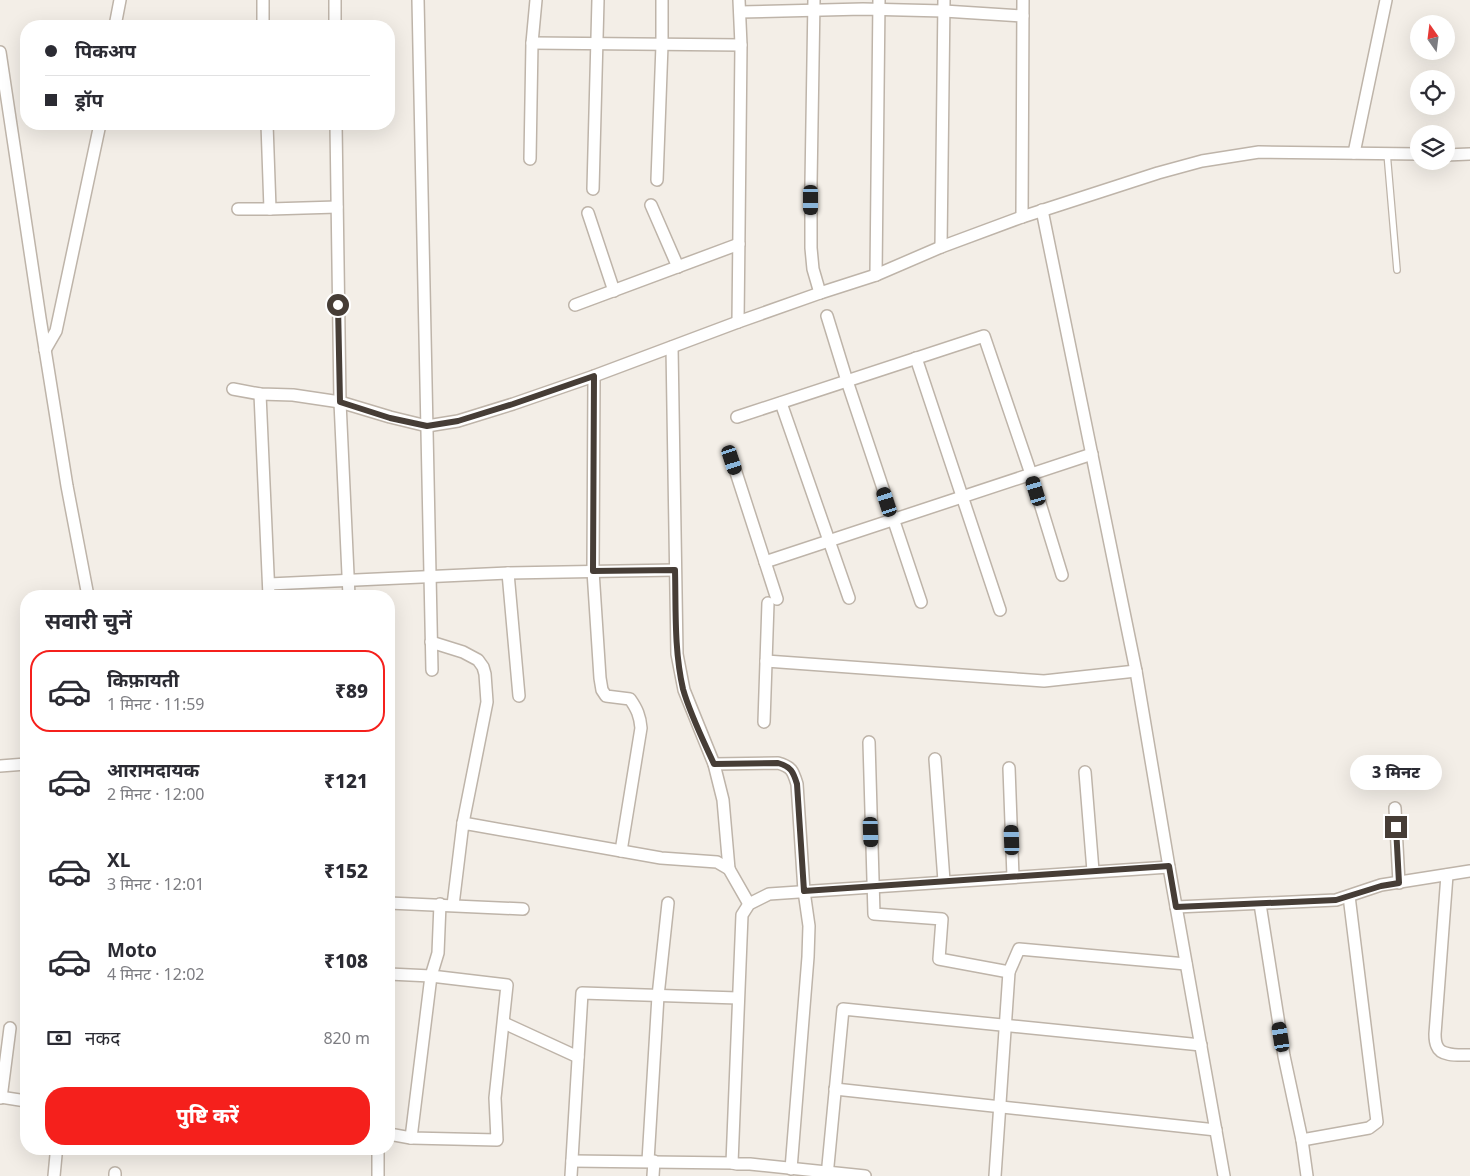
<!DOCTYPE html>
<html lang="hi">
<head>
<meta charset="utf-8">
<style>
	body { margin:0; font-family:"Noto Sans","Noto Sans Devanagari",sans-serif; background:#f2f2f3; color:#2b2b33; height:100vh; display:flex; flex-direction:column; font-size:19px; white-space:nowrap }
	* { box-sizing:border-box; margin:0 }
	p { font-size:16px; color:#7c7c81 }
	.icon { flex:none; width:28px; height:28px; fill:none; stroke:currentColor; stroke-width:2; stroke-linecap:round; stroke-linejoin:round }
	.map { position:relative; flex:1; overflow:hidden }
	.details { position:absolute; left:20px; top:590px; width:375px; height:565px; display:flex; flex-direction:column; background:#fff; border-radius:20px; box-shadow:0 5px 20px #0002 }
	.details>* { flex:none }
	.top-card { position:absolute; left:20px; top:20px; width:375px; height:110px; border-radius:20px; box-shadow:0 5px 20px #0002; display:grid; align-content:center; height:110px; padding:0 25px; background:#fff }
	.needle { width:32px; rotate:346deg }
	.controls { position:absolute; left:1410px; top:15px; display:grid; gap:10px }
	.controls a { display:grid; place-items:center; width:45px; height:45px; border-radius:50%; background:#fff; box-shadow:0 5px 20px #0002; font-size:25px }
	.end { position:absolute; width:22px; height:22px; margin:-11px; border:6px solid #463d36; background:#fff; box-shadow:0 0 0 2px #fff }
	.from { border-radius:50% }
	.bubble { position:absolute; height:35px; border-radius:18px; background:#fff; box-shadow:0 5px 20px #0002; font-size:16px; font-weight:800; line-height:35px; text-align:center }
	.car { position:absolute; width:15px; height:30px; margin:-15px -8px; border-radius:6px; box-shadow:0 0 4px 1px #0007; background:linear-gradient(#222 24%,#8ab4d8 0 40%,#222 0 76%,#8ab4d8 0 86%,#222 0) }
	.top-card b { display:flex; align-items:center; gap:18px; height:48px; font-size:19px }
	.top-card b+b { border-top:1px solid #e1e1e2 }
	.top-card i { width:12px; height:12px; background:#2b2b33 }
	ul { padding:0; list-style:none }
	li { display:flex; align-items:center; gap:15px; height:82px; margin:0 10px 8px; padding:0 15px; border:2px solid transparent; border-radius:20px }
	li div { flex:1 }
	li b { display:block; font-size:19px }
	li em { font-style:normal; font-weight:800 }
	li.current { border-color:#f5201c }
	li>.icon { width:45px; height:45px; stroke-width:1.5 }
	h2 { padding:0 25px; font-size:22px; line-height:60px }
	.pay { display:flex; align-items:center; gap:12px; height:55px; padding:0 25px; font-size:19px }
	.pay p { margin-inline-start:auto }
	.action { display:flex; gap:10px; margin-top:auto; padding:10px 25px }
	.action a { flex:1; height:58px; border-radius:20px; background:#f5201c; color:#fff; font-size:20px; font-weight:800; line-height:58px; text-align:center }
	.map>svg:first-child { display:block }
</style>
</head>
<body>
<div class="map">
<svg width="1470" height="1176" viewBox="0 0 1470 1176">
	<rect width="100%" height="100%" fill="#f3eee7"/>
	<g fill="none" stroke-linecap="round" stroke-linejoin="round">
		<defs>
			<path id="service" d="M1387 153 1397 270"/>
			<g id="minor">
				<path d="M263 0V26"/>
				<path d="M335 0V26"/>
				<path d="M418 0 432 670"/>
				<path d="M814 0 811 183V248L813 269 820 293"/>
				<path d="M740 12 863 9 944 11 1023 16"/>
				<path d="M115 26 120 0"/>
				<path d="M532 43 741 45"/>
				<path d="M0 52 40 318 67 486 88 596"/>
				<path d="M336 124 340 402 349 596"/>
				<path d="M1354 153 1386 0"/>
				<path d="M1446 155 1470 154"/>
				<path d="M530 159 532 43 536 0"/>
				<path d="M657 180 662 45V0"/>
				<path d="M593 189 598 0"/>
				<path d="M651 205 678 267"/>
				<path d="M238 209H270L267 124"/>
				<path d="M270 209 337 207"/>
				<path d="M1042 210 1136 671 1169 867 1224 1176"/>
				<path d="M588 213 614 291"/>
				<path d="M1022 217 1023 0"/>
				<path d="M941 247 944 0"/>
				<path d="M876 275 879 0"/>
				<path d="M575 305 739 244"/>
				<path d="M827 316 847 381 921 602"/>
				<path d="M738 322 741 45 739 0"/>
				<path d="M672 347 677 654 684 690 714 764 723 800 729 869"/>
				<path d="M45 350 56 331 100 124"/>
				<path d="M916 358 1000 610"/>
				<path d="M594 376 593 571 600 678 602 690 606 696 630 699C637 709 640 716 641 728L621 851"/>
				<path d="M233 389 260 394 293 395 340 402 390 417 427 426 458 421 513 404 594 376 738 322 820 293 876 275 941 247 1022 217 1158 173 1202 161 1259 152 1419 154"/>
				<path d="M260 394 269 596"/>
				<path d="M781 403 849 598"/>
				<path d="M737 417 984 336 1031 474 1062 575"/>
				<path d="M732 460 777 599"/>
				<path d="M765 562 1092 454"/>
				<path d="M508 573 519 696"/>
				<path d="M269 584 508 573 675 570"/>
				<path d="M431 642 463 652 478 660 483 667 485 674 487 702 463 823"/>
				<path d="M766 661 1044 681 1136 671"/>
				<path d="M764 722 768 603"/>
				<path d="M869 742 874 914 942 919 939 959 1009 972"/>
				<path d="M935 759 944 881"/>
				<path d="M714 764 778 763C792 767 793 771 797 784L804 891 809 926 808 957 791 1169"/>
				<path d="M0 766 26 764"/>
				<path d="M1009 768 1013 877"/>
				<path d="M1085 772 1093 871"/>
				<path d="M1395 808 1399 883"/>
				<path d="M1447 875 1435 1034C1435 1037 1435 1042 1437 1046 1441 1057 1460 1055 1470 1055"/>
				<path d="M389 903 523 909"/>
				<path d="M1260 904 1284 1056 1302 1140 1307 1176"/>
				<path d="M453 905 463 823 661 858 717 862 729 869 749 904"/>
				<path d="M1176 907 1336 900 1381 885 1470 871"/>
				<path d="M389 974 431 976 507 985 495 1098 497 1140 411 1138 389 1134"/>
				<path d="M504 1023 578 1057"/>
				<path d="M835 1089 1216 1130"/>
				<path d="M0 1097 26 1101"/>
				<path d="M1 1098 10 1028"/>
				<path d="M411 1138 431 976 438 953 440 904"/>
				<path d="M1302 1140 1369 1128 1377 1122 1349 896"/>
				<path d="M572 1161 732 1163 737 1164H750L865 1176"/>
				<path d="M648 1161 658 996 668 903"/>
				<path d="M732 1163 742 915 749 904 769 894 1169 867"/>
				<path d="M115 1173V1176"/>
				<path d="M54 1176 56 1155"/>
				<path d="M378 1176V1149"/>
				<path d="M571 1176 582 993 738 998"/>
				<path d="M653 1176 654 1161"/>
				<path d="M827 1176 843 1009 1201 1045"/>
				<path d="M995 1176 1009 972 1019 949 1186 964"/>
			</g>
		</defs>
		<use href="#service" stroke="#beb4a9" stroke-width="8"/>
		<use href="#minor" stroke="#beb4a9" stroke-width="14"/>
		<use href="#service" stroke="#fff" stroke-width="5.5"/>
		<use href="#minor" stroke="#fff" stroke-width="11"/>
	</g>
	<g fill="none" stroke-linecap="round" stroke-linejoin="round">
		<path stroke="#463d36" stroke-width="6" d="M338 305 340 402 390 418 427 426 458 421 513 404 594 376 593 571 675 570C676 609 674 650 683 689 690 714 703 740 714 764L778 763C791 767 793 771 797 784L804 891 1169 866 1176 907 1336 900 1381 886 1399 883 1396 827"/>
	</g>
</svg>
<div class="controls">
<a><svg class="needle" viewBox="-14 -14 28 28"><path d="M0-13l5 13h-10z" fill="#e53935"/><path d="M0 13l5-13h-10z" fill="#7c7c81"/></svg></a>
<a><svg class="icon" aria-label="locate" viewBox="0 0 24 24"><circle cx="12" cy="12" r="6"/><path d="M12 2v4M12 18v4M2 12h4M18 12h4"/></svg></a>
<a><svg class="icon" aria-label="layers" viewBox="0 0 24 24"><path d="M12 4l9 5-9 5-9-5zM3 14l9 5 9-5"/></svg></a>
</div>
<i class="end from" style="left:338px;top:305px"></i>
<i class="end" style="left:1396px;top:827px"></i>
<div class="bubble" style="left:1350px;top:755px;width:92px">3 मिनट</div>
<i class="car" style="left:811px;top:200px;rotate:180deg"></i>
<i class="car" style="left:732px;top:460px;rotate:162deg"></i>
<i class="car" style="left:1036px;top:491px;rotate:343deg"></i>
<i class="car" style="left:887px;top:502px;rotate:342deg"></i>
<i class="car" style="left:871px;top:832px;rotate:178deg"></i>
<i class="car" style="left:1012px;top:840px;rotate:358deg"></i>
<i class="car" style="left:1281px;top:1037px;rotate:351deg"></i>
<div class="top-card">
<b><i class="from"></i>पिकअप</b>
<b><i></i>ड्रॉप</b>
</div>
<section class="details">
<h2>सवारी चुनें</h2>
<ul>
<li class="current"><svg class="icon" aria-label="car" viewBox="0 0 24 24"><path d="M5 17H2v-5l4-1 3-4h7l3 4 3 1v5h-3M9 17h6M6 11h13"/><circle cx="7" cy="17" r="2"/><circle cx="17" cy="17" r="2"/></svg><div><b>किफ़ायती</b><p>1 मिनट · 11:59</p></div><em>₹89</em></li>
<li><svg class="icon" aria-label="car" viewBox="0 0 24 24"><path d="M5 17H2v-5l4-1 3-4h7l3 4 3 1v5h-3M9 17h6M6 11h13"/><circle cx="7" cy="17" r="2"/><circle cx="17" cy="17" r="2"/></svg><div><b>आरामदायक</b><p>2 मिनट · 12:00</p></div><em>₹121</em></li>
<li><svg class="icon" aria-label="car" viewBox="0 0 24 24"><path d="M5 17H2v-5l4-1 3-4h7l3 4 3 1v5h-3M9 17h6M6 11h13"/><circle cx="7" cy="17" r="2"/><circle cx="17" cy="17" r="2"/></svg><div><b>XL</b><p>3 मिनट · 12:01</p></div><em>₹152</em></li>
<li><svg class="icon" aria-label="car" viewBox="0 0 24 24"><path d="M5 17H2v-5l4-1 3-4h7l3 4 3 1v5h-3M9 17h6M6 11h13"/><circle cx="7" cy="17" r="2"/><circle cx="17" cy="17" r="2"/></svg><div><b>Moto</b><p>4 मिनट · 12:02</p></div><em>₹108</em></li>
</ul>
<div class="pay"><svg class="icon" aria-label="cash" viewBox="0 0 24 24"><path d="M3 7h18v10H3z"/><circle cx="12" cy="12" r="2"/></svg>नकद<p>820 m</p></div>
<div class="action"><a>पुष्टि करें</a></div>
</section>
</div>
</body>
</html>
